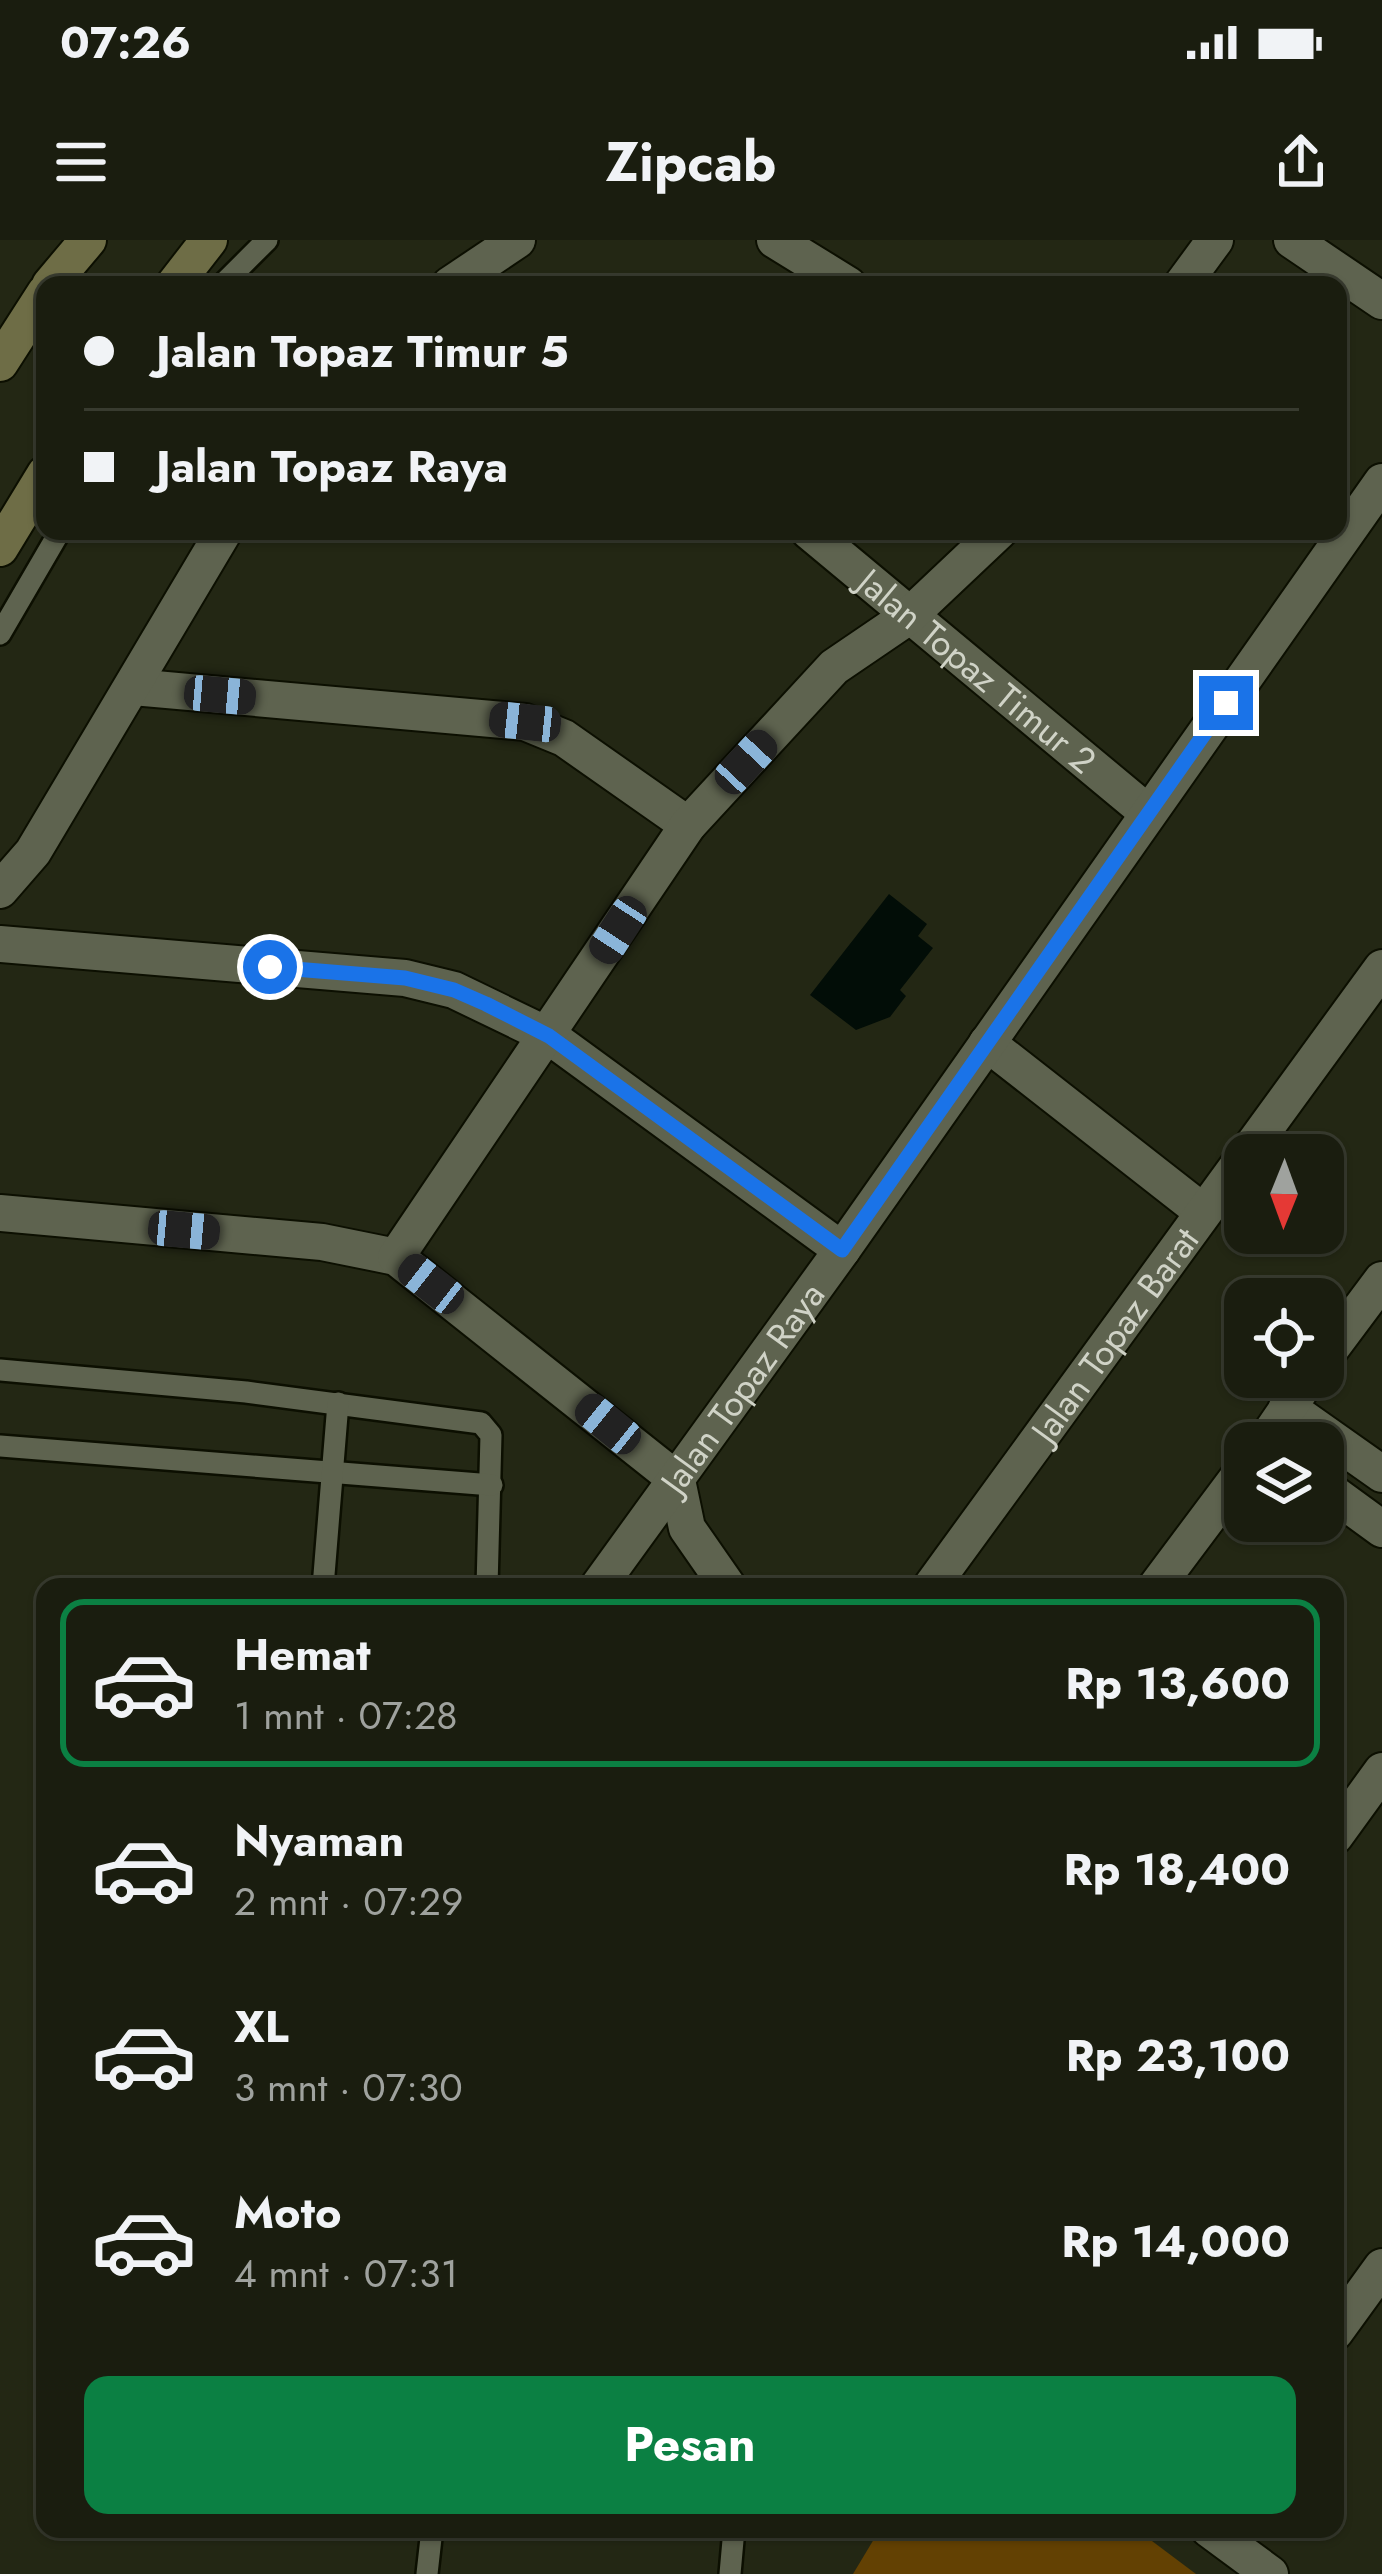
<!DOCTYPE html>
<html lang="id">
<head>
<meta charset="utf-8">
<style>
	body { margin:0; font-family:Jost,sans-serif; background:#232618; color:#f1f3f6; height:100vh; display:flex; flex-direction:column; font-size:45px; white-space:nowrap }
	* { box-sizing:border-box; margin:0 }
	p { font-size:39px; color:#9fa29e }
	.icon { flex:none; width:66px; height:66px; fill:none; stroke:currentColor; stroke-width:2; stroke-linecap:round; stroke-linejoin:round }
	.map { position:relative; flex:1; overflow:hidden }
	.details { position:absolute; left:36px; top:1338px; width:1308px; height:960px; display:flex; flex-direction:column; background:#1a1d0f; border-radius:24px; box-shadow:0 3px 9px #0004,0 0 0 3px #383b2f }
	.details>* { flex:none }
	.hud { position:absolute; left:36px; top:36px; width:1311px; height:264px; border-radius:24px; box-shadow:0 3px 9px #0004,0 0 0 3px #383b2f; display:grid; align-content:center; height:264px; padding:0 48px; background:#1a1d0f }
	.needle { width:78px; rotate:181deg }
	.controls { position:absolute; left:1224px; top:894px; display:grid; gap:24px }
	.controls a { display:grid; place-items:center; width:120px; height:120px; border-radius:24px; background:#1a1d0f; box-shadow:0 3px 9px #0004,0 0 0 3px #383b2f; font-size:60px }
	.end { position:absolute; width:54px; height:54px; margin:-27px; border:15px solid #1a73e8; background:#fff; box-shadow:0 0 0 6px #fff }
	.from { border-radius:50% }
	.car { position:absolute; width:36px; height:72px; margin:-36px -18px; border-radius:15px; box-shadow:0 0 9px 3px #0007; background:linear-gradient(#222 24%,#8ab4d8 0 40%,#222 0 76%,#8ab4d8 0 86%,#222 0) }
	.hud b { display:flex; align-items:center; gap:42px; height:114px; font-size:45px }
	.hud b+b { border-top:3px solid #383b2f }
	.hud i { width:30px; height:30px; background:#f1f3f6 }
	ul { padding:21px 0 0; list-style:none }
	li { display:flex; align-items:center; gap:36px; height:168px; margin:0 24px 18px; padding:0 24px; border:6px solid transparent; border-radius:24px }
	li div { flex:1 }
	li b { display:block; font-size:45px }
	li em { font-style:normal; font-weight:700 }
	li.selected { border-color:#0b8043 }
	li>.icon { width:108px; height:108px; stroke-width:1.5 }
	.action { display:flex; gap:24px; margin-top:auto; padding:24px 48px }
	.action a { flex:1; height:138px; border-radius:24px; background:#0b8043; color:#fff; font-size:48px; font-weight:700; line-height:138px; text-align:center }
	.status { display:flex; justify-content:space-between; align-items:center; height:84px; padding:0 60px; background:#1a1d0f; direction:ltr }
	.status svg { height:33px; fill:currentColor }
	header { display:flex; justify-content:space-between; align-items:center; height:156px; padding:0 48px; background:#1a1d0f; font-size:54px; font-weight:700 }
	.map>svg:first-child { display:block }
</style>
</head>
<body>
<div class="status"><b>07:26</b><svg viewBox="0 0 49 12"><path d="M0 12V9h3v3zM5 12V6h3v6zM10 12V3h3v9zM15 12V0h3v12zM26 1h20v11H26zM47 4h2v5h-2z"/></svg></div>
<header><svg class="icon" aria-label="menu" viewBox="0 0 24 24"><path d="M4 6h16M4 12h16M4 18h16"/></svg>Zipcab<svg class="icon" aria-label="share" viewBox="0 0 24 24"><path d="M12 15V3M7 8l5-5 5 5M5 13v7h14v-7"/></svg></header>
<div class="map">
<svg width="1382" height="2334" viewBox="0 0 1382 2334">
	<rect width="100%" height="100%" fill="#232714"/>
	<path fill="#634103" d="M880 2289H1136L1196 2334H853Z"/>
	<path fill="#020d07" d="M889 654 927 684 918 696 933 708 900 750 906 756 890 777 856 790 810 755Z"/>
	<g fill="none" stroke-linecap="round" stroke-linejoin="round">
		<defs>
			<g id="lane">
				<path d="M222 45 267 0"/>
				<path d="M0 394 60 291"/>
				<path d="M0 1130 246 1152 481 1183 491 1195 487 1347"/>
				<path d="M0 1206 492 1245"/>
				<path d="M323 1347 338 1163"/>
				<path d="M427 2334 432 2289"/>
				<path d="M730 2334 734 2289"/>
			</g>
			<g id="street">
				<path d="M775 0 848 45"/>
				<path d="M1292 0 1382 61"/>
				<path d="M450 45 517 0"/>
				<path d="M1182 45 1215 0"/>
				<path id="s1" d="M809 291 1148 573"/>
				<path d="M133 447 525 482 564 498 688 585"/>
				<path d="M0 650 33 612 224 291"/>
				<path d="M0 704 405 738 454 750 549 796 842 1010"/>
				<path d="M987 803 1203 972"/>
				<path d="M0 973 322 1002 396 1017 677 1240 687 1288 728 1347"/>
				<path d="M396 1017 688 585 834 427 909 376 999 291"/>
				<path d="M1323 1119 1382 1040"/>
				<path d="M1287 1167 1382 1234"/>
				<path d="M1264 1203 1309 1137"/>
				<path d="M1323 1246 1382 1289"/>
				<path id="s2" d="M598 1347 842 1010 1382 242"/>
				<path id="s3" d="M931 1347 1382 728"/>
				<path d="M1156 1347 1245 1228"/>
				<path d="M1335 1596 1382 1531"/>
				<path d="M1335 2092 1382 2027"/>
				<path d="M1209 2289 1270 2334"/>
			</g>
			<g id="secondary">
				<path d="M50 45 88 0"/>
				<path d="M174 45 209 0"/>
				<path d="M0 123 45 53"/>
				<path d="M0 308 45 234"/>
			</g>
		</defs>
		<use href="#lane" stroke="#0c0f01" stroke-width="26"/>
		<use href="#street" stroke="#0c0f01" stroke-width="40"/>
		<use href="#secondary" stroke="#0c0f01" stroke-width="40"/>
		<use href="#lane" stroke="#5e634f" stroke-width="21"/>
		<use href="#street" stroke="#5e634f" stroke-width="36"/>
		<use href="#secondary" stroke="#6e6d46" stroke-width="36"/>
	</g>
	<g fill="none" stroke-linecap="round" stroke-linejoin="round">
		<path stroke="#1a73e8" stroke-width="15" d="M270 727 405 738 454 750 486 764 549 796 842 1010 1226 463"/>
	</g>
	<g text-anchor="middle" stroke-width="9" stroke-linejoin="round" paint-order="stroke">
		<g font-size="36" fill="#d0d3c7" stroke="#191d0b">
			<text dy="13" stroke="none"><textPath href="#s1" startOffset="219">Jalan Topaz Timur 2</textPath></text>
			<text dy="13" stroke="none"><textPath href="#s3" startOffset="312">Jalan Topaz Barat</textPath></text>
			<text dy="13" stroke="none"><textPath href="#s2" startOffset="246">Jalan Topaz Raya</textPath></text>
		</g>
	</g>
</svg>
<div class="controls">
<a><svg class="needle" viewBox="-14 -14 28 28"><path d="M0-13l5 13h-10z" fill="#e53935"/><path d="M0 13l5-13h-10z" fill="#9fa29e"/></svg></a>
<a><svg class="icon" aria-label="locate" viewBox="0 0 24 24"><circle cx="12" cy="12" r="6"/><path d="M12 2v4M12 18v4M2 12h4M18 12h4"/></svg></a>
<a><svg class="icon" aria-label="layers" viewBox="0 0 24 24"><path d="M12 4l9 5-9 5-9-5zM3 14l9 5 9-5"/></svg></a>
</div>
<i class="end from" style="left:270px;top:727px"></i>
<i class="end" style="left:1226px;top:463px"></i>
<i class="car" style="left:220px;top:455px;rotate:95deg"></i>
<i class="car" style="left:525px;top:482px;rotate:276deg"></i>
<i class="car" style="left:746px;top:522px;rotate:43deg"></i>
<i class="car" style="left:618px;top:690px;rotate:213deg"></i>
<i class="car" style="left:184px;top:990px;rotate:95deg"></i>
<i class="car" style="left:431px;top:1044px;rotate:308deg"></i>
<i class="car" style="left:608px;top:1184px;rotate:309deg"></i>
<div class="hud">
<b><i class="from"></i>Jalan Topaz Timur 5</b>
<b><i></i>Jalan Topaz Raya</b>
</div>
<section class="details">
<ul>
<li class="selected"><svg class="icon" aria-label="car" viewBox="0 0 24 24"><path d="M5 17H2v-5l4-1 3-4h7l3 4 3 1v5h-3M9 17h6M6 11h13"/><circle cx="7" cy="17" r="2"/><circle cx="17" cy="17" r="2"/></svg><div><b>Hemat</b><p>1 mnt · 07:28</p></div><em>Rp 13,600</em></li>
<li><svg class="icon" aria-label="car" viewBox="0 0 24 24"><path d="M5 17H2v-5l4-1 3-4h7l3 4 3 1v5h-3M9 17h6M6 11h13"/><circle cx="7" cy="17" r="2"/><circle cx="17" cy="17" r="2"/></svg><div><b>Nyaman</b><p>2 mnt · 07:29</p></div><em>Rp 18,400</em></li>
<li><svg class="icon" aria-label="car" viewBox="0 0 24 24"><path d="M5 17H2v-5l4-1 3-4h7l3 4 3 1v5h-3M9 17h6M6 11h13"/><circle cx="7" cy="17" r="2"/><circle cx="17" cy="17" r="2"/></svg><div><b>XL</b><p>3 mnt · 07:30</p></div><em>Rp 23,100</em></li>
<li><svg class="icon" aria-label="car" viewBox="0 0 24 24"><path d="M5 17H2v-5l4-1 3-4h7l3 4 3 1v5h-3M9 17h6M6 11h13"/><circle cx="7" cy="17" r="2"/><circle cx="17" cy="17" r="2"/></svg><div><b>Moto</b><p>4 mnt · 07:31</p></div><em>Rp 14,000</em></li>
</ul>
<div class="action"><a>Pesan</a></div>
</section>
</div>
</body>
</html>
